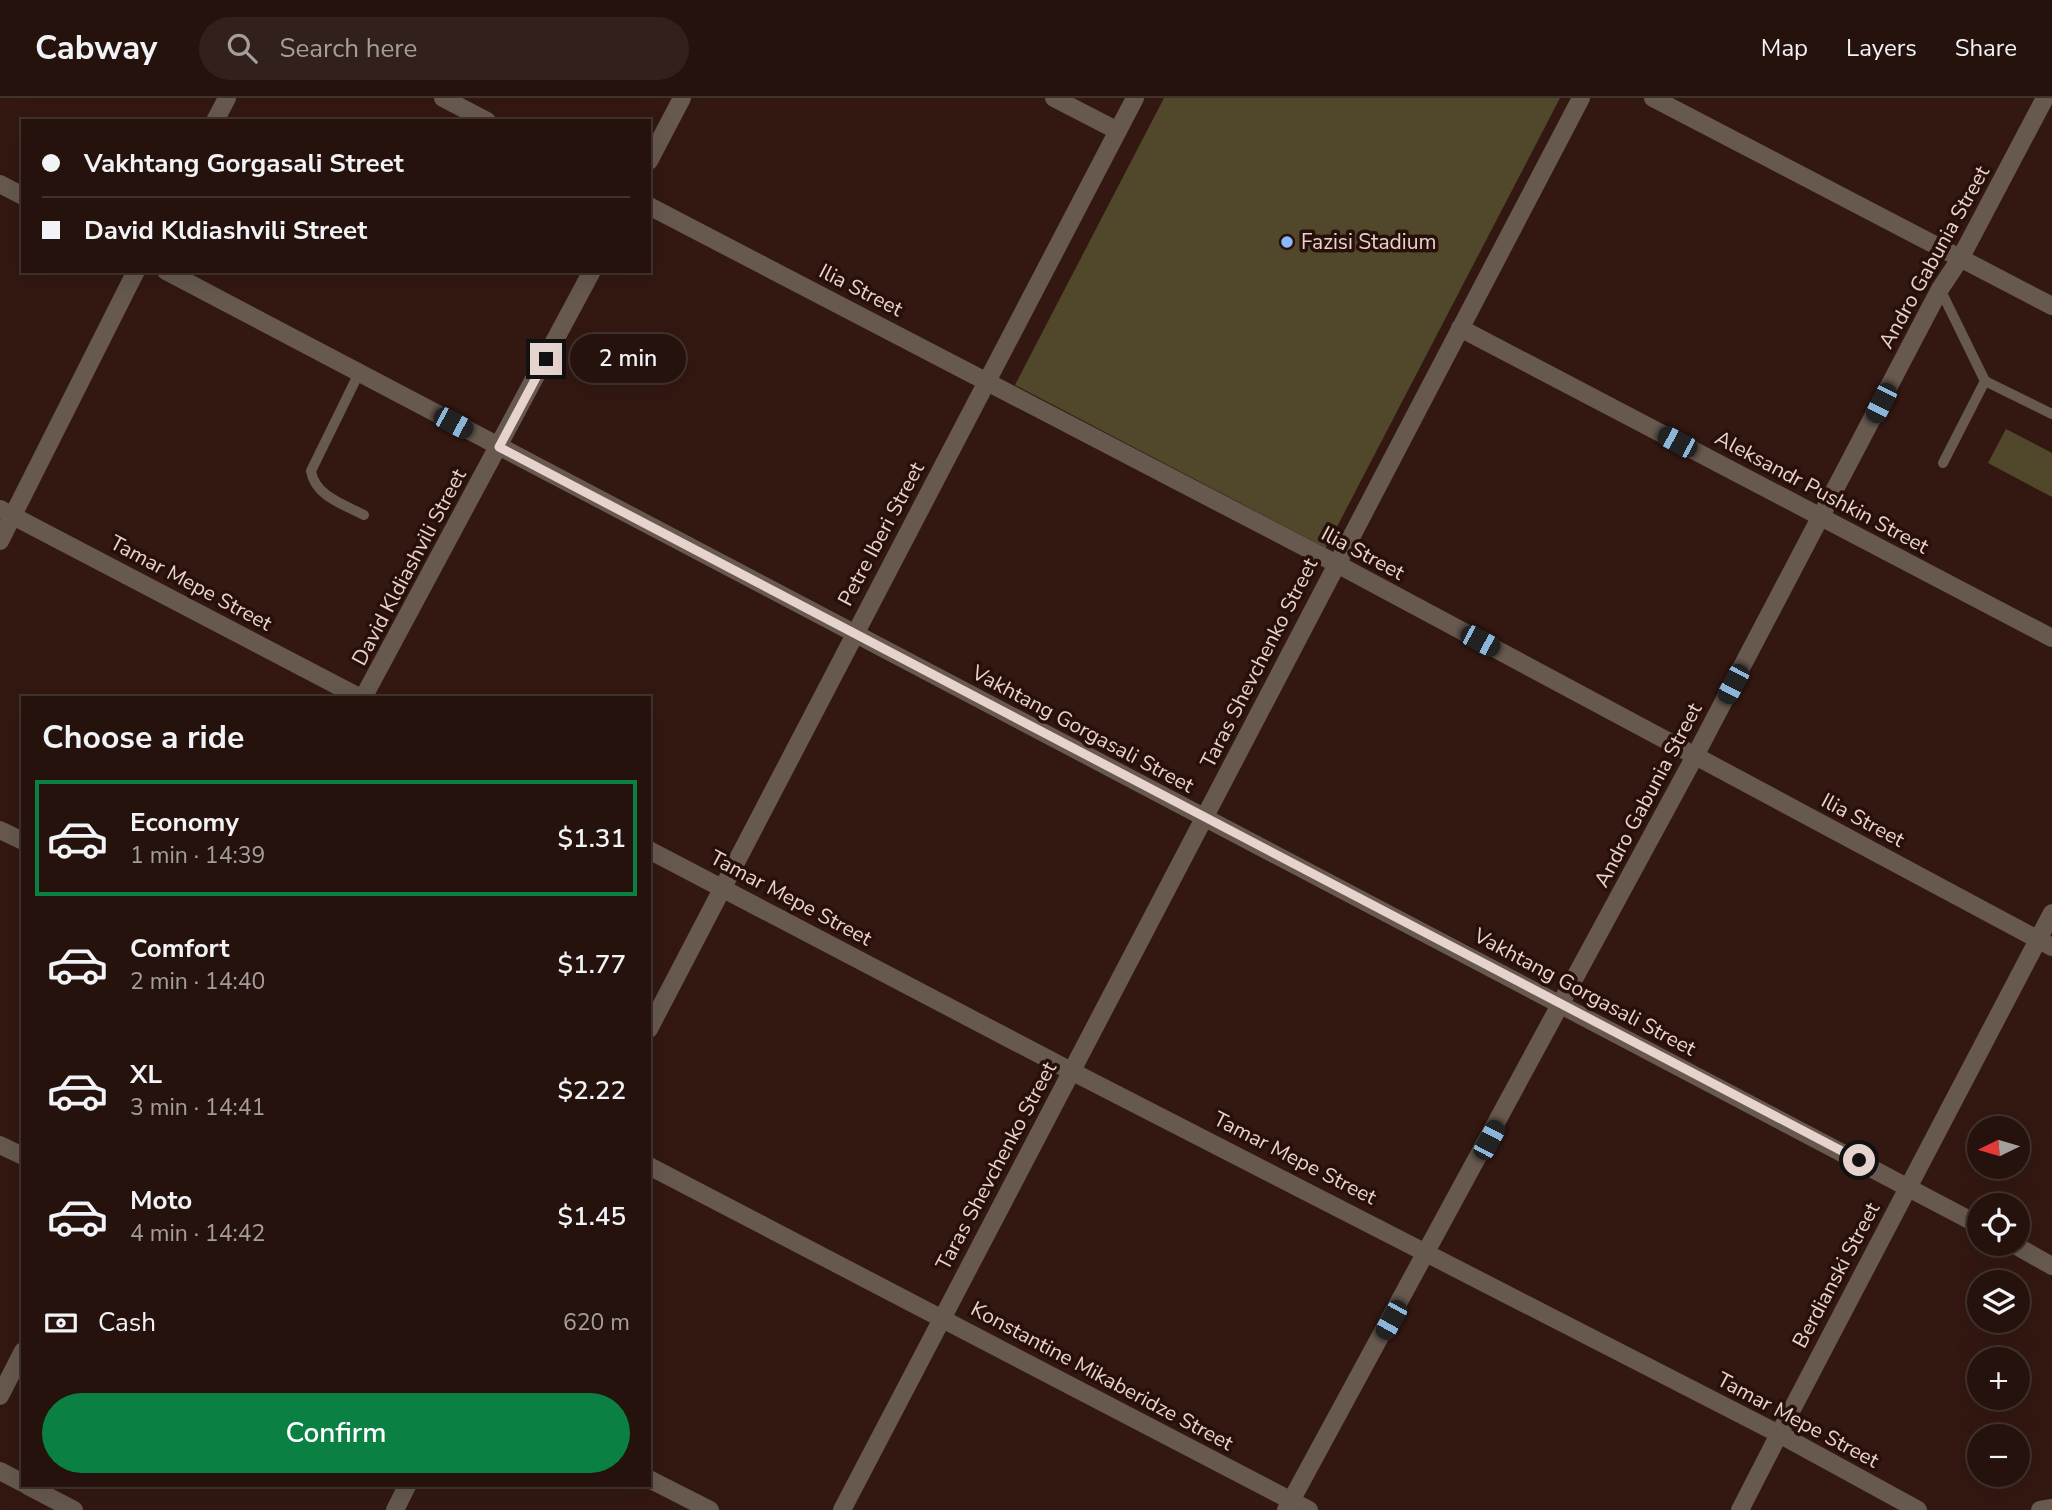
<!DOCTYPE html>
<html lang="en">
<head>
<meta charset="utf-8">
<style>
	body { margin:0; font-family:"Nunito Sans",sans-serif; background:#32201b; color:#f1f3f6; height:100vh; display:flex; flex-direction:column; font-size:26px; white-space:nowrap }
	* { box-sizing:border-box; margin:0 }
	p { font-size:23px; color:#a49e9d }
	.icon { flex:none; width:38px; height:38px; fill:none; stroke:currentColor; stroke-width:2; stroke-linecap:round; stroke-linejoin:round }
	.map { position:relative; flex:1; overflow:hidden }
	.panel { position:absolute; left:21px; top:598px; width:630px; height:791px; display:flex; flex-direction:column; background:#26120d; border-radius:0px; box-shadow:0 7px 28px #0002,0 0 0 2px #42322e }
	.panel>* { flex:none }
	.top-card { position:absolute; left:21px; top:21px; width:630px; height:154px; border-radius:0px; box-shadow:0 7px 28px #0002,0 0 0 2px #42322e; display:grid; align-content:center; height:154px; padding:0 21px; background:#26120d }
	.needle { width:46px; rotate:265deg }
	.buttons { position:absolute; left:1967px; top:1018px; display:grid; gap:14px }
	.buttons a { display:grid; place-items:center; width:63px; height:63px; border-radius:50%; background:#26120d; box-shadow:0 7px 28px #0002,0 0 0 2px #42322e; font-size:35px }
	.end { position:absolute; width:32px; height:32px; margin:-16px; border:9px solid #e7d3ce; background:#111; box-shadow:0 0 0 4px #111 }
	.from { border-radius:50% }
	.bubble { position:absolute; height:49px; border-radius:24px; background:#26120d; box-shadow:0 7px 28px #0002,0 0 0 2px #42322e; font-size:23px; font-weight:600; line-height:49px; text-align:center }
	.car { position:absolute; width:21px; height:42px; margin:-21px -10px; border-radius:9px; box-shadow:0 0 5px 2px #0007; background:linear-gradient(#222 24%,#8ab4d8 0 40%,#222 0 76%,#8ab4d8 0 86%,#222 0) }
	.top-card b { display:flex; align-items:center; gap:24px; height:66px; font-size:26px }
	.top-card b+b { border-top:2px solid #42322e }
	.top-card i { width:18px; height:18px; background:#f1f3f6 }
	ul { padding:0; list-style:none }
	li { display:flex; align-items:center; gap:21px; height:116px; margin:0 14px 10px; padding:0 7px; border:4px solid transparent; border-radius:0px }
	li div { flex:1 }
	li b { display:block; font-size:26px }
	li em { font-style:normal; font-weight:600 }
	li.on { border-color:#0b8043 }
	li>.icon { width:63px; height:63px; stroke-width:1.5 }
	h2 { padding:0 21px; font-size:32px; line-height:84px }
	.pay { display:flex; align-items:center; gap:18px; height:77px; padding:0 21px; font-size:26px }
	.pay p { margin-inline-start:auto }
	.cta { display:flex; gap:14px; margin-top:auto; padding:14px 21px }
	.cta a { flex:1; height:80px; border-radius:42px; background:#0b8043; color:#fff; font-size:28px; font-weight:600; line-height:80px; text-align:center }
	header { display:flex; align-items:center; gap:42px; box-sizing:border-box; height:98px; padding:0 35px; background:#26120d; border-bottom:2px solid #42322e }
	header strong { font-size:33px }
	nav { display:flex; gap:38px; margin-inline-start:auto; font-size:24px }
	.search { width:490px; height:63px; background:#32201b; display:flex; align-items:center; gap:18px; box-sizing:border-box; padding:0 24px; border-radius:38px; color:#a49e9d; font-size:26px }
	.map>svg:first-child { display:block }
</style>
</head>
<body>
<header>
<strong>Cabway</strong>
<div class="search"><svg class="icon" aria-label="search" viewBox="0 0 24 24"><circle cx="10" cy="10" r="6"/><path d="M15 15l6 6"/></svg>Search here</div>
<nav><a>Map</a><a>Layers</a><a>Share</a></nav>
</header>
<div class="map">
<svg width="2052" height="1412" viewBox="0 0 2052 1412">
	<rect width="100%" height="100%" fill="#331811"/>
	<g fill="#51472a">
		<path d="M1164 0H1560L1326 450 1015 287Z"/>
		<path d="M2006 331 2052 355V399L1988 365Z"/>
	</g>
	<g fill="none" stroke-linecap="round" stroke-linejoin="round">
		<g stroke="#67594e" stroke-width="10">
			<path d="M1940 191 1985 283 2052 316"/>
			<path d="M359 275 311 373C315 398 343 406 364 417"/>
			<path d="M1943 365 1985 283"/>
		</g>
		<g stroke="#67594e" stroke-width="18">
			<path d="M443 0 487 23"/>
			<path d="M1054 0 1118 33"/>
			<path d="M1653 0 2052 208"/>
			<path d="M649 63 682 0"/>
			<path d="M649 108 1337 466 2052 849"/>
			<path d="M166 173 1979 1127"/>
			<path d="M1460 230 2052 540"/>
			<path d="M0 411 13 418"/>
			<path d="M363 600 592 173"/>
			<path d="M0 732 23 743"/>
			<path d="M649 931 1135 0"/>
			<path d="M0 1047 23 1058"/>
			<path d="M649 1068 1309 1412"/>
			<path d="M2013 1146 2052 1168"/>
			<path d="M0 1298 23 1253"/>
			<path d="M0 1373 23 1385"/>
			<path d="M649 1381 710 1412"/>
			<path d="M28 1388 74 1412"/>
			<path d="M395 1412 407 1388"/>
			<path d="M842 1412 1581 0"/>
			<path d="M1286 1412 1695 658 1940 191 1960 161 2045 0"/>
			<path d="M1740 1412 1779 1336 1918 1412"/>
			<path d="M2040 1412 2052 1410"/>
		</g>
		<g stroke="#67594e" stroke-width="18">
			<path d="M215 23 227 0"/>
			<path d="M0 86 23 98"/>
			<path d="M13 418 361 600"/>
			<path d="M0 443 136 173"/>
			<path d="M649 752 1071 973 1779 1336 2052 815"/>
		</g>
	</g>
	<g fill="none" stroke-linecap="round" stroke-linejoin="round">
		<path stroke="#e7d3ce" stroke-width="9" d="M546 261 499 349 1859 1062"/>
	</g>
	<circle fill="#8abafc" stroke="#280f09" stroke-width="2.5" cx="1287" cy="144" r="7"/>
	<g text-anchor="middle" stroke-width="7" stroke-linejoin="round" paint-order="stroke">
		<g font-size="21" fill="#e7d3ce" stroke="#280f09" text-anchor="start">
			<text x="1301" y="151">Fazisi Stadium</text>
		</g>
		<g font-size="21" fill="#e7d3ce" stroke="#280f09">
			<text transform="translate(1934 159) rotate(-61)" y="7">Andro Gabunia Street</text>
			<text transform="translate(861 192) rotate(27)" y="7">Ilia Street</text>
			<text transform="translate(1822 394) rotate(28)" y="7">Aleksandr Pushkin Street</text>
			<text transform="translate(881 436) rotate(-62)" y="7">Petre Iberi Street</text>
			<text transform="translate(1363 455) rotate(28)" y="7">Ilia Street</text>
			<text transform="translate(409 469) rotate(-62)" y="7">David Kldiashvili Street</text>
			<text transform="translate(191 485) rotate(28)" y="7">Tamar Mepe Street</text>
			<text transform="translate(1259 565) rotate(-63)" y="7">Taras Shevchenko Street</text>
			<text transform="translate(1083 631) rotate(28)" y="7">Vakhtang Gorgasali Street</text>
			<text transform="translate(1648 697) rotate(-62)" y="7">Andro Gabunia Street</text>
			<text transform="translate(1863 722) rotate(28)" y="7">Ilia Street</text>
			<text transform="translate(791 800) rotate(28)" y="7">Tamar Mepe Street</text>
			<text transform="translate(1585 894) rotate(28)" y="7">Vakhtang Gorgasali Street</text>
			<text transform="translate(1295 1060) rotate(27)" y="7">Tamar Mepe Street</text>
			<text transform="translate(996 1068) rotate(-62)" y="7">Taras Shevchenko Street</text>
			<text transform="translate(1836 1177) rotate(-62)" y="7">Berdianski Street</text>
			<text transform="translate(1102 1278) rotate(28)" y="7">Konstantine Mikaberidze Street</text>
			<text transform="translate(1798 1322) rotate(28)" y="7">Tamar Mepe Street</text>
		</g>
	</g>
</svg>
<div class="buttons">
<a><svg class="needle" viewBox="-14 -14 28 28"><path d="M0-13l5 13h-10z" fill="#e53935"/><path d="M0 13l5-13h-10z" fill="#a49e9d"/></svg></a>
<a><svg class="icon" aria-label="locate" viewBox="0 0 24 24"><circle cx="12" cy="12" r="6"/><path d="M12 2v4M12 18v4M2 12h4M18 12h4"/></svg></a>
<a><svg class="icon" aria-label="layers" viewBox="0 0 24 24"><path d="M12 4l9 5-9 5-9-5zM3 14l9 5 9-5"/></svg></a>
<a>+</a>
<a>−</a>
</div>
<i class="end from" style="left:1859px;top:1062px"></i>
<i class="end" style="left:546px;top:261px"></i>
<div class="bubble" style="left:570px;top:236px;width:116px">2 min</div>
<i class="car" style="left:1881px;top:305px;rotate:207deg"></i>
<i class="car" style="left:453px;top:325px;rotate:118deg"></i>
<i class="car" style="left:1677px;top:344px;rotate:298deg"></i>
<i class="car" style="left:1480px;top:543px;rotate:118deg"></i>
<i class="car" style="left:1733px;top:586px;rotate:208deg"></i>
<i class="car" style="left:1489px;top:1042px;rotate:28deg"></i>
<i class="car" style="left:1391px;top:1222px;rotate:209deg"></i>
<div class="top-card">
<b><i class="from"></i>Vakhtang Gorgasali Street</b>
<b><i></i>David Kldiashvili Street</b>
</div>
<section class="panel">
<h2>Choose a ride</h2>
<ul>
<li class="on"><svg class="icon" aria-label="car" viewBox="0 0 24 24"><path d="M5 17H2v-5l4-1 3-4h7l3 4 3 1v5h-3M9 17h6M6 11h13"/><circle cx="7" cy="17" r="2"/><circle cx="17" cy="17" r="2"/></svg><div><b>Economy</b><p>1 min · 14:39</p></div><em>$1.31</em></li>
<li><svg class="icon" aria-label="car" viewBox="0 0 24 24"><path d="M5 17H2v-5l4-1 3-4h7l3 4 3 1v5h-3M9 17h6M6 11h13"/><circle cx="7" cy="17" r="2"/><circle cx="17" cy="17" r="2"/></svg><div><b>Comfort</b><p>2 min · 14:40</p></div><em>$1.77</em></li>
<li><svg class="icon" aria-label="car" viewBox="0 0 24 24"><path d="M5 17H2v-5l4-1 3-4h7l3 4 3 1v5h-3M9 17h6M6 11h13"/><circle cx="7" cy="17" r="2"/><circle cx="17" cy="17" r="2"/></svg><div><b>XL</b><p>3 min · 14:41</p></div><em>$2.22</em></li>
<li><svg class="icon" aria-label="car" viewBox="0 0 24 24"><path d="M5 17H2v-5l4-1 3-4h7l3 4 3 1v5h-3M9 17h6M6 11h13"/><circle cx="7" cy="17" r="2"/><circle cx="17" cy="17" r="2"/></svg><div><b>Moto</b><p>4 min · 14:42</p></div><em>$1.45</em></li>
</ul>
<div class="pay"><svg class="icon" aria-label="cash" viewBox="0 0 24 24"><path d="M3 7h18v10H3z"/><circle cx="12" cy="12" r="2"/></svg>Cash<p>620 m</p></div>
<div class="cta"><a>Confirm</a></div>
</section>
</div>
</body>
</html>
